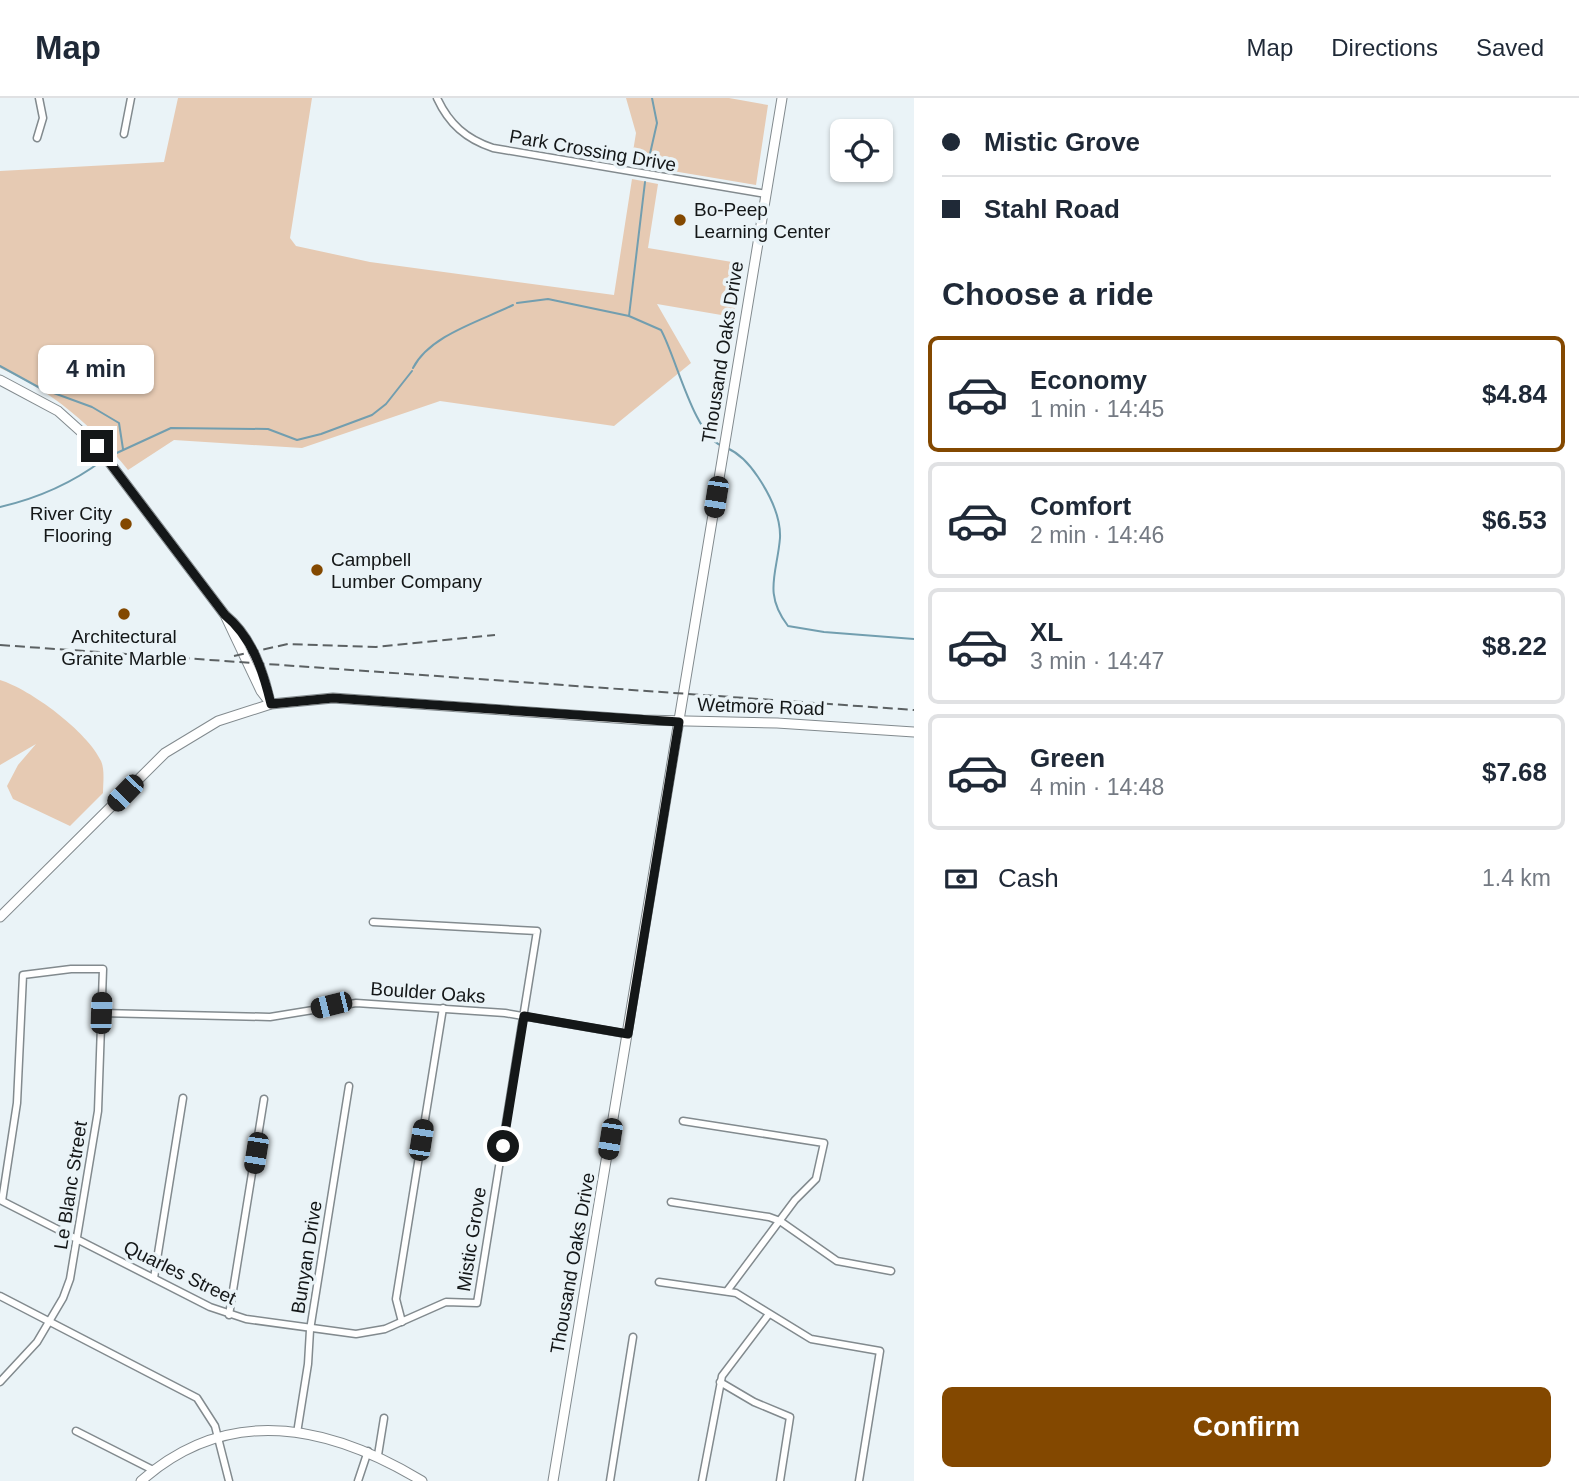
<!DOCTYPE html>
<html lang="en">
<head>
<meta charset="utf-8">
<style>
	body { margin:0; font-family:Helvetica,sans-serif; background:#f2f2f3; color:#1f2937; height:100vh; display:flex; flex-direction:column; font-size:26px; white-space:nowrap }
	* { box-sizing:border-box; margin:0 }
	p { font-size:23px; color:#747a83 }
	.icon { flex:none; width:38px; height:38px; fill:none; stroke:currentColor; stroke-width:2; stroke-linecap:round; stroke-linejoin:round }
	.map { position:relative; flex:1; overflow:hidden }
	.drawer { display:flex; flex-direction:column; background:#fff; width:665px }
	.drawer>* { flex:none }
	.top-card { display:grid; align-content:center; height:154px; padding:0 28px; background:#fff }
	.fabs { position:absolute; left:830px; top:21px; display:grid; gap:14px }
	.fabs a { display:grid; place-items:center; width:63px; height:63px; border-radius:10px; background:#fff; box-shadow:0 2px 5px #0004; font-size:35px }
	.end { position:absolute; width:32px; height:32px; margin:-16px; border:9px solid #141718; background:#fff; box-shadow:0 0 0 4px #fff }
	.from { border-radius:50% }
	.bubble { position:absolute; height:49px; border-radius:10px; background:#fff; box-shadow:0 2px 5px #0004; font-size:23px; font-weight:700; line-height:49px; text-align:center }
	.car { position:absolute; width:21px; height:42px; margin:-21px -10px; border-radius:9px; box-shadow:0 0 5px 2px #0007; background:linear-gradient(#222 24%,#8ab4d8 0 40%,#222 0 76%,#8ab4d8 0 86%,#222 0) }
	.top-card b { display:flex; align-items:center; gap:24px; height:66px; font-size:26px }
	.top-card b+b { border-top:2px solid #e0e1e3 }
	.top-card i { width:18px; height:18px; background:#1f2937 }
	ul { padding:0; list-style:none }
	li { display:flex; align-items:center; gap:21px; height:116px; margin:0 14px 10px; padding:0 14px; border:4px solid #e0e1e3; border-radius:10px }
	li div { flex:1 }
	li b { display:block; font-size:26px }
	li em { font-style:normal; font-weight:700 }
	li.on { border-color:#834800 }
	li>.icon { width:63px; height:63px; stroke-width:1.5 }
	h2 { padding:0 28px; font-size:32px; line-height:84px }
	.pay { display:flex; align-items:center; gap:18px; height:77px; padding:0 28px; font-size:26px }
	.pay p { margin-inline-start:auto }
	.action { display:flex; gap:14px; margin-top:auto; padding:14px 28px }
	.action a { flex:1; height:80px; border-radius:10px; background:#834800; color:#fff; font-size:28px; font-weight:700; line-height:80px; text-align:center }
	header { display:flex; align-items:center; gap:42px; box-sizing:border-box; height:98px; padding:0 35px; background:#fff; border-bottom:2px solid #e0e1e3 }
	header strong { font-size:33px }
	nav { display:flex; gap:38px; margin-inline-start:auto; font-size:24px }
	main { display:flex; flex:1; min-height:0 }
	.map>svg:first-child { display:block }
</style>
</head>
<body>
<header>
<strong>Map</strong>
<nav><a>Map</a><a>Directions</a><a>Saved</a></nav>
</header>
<main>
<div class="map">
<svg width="914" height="1383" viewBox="0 0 914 1383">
	<rect width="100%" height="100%" fill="#eaf3f7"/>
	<g fill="#e6cab3">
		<path d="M178 0H312L290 140 296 148 370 164 614 197 632 81 658 86 648 150 744 166 733 219 657 206 691 265 614 328 440 303 302 350 174 342 128 372C93 328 52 293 0 270V73L164 64Z"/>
		<path d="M626 0H729L768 7 756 87 631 66 636 35Z"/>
		<path d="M0 582C30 591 88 634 101 663 105 672 103 685 103 695L70 728 13 701 7 688 18 667 36 646 0 667Z"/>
	</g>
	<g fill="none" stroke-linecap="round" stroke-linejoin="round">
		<g stroke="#729eaf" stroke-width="2">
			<path d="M647 69 657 25 652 0"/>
			<path d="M517 205 548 201 629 218 661 232C676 259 694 337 722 348"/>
			<path d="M629 218 645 84"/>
			<path d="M0 268 40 290 92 309 119 325 123 351"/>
			<path d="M413 270C430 237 481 223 513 207"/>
			<path d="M727 350C741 356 750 367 758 379 770 397 781 418 780 440 777 476 763 495 788 528L824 534 914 541"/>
			<path d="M108 359 171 330 268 331 297 342 321 336 372 317 386 306 412 273"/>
			<path d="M0 409C39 400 71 386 103 362"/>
		</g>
		<defs>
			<g id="street">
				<path d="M437 0C449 26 466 41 493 50L766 96"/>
				<path d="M124 36 131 0"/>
				<path d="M37 40 43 20 39 0"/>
				<path d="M101 915 270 919 356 905 505 915 627 936"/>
				<path d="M683 1023 824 1045 816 1081 795 1102 727 1193"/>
				<path d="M671 1104 769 1119 780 1123 837 1163 891 1173"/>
				<path d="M154 1180 183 1000"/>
				<path d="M659 1184 736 1195 811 1241 880 1253 859 1383"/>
				<path d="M0 1198 197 1300 215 1328 229 1383"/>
				<path d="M229 1217 264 1001"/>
				<path d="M402 1224 396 1201 443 910"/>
				<path d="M0 1284 37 1244 63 1200 70 1181 98 1013 103 871H71L23 877 17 1005 2 1103 210 1209 246 1221 356 1236 385 1231 446 1204 477 1205 537 833 373 824"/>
				<path d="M720 1284 754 1304 790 1319 780 1383"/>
				<path d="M76 1333 153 1372"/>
				<path d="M297 1335 308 1266 310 1232 349 988"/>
				<path d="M378 1357 384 1320"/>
				<path d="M358 1383 368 1353"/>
				<path d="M610 1383 633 1239"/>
				<path d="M702 1383 722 1278 769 1216"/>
			</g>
			<g id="secondary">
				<path d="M0 282 58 313 97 348 225 517 261 593 271 606"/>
				<path d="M226 518C250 538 262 570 269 600"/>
				<path d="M0 819 165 655 218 623 271 606 333 600 643 622 777 625 914 634"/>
				<path d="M141 1383C229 1305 329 1327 422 1383"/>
				<path d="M553 1383 782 0"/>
			</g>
		</defs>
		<use href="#street" stroke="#828a8e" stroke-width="9"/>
		<use href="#secondary" stroke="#828a8e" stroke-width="11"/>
		<use href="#street" stroke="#fff" stroke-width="6"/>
		<use href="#secondary" stroke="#fff" stroke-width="9"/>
		<g stroke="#5c6163" stroke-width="2" stroke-dasharray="10 5" stroke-linecap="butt">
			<path d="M0 547 914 612"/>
			<path d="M234 558 288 546 376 549 495 537"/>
		</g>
	</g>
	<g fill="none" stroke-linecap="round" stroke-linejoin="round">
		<path stroke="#141718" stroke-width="9" d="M97 348 225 517C252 539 263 573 271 606L333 600 679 624 628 936 524 918 503 1048"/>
	</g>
	<g fill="#834800" stroke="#eaf3f7" stroke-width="2.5">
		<circle cx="680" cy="122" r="7"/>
		<circle cx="126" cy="426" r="7"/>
		<circle cx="317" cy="472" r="7"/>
		<circle cx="124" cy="516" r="7"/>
	</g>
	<g text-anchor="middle" stroke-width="7" stroke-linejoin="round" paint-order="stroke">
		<g font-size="19" fill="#141718" stroke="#eaf3f7">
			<text transform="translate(593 52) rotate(10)" y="7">Park Crossing Drive</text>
			<text transform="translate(722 254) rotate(-81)" y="7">Thousand Oaks Drive</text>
			<text transform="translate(761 608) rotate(2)" y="7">Wetmore Road</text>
			<text transform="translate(428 894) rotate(4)" y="7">Boulder Oaks</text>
			<text transform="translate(70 1087) rotate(-81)" y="7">Le Blanc Street</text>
			<text transform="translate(471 1141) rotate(-81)" y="7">Mistic Grove</text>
			<text transform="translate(306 1159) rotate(-81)" y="7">Bunyan Drive</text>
			<text transform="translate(572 1165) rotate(-80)" y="7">Thousand Oaks Drive</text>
			<text transform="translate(180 1174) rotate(26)" y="7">Quarles Street</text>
		</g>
		<g font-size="19" fill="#141718" stroke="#eaf3f7" text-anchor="start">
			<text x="694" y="118">Bo-Peep<tspan x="694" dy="22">Learning Center</tspan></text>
			<text x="112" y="422" text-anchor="end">River City<tspan x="112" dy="22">Flooring</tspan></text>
			<text x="331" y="468">Campbell<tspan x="331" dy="22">Lumber Company</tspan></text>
			<text x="124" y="545" text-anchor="middle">Architectural<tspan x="124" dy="22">Granite Marble</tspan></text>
		</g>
	</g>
</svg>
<div class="fabs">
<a><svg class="icon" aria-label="locate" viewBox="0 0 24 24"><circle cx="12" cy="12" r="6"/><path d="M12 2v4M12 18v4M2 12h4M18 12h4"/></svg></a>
</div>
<i class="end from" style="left:503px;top:1048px"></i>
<i class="end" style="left:97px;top:348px"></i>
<div class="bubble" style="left:38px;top:247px;width:116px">4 min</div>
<i class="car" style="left:716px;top:399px;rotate:189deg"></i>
<i class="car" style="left:125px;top:695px;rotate:224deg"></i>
<i class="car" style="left:331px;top:907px;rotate:256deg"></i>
<i class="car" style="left:101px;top:915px;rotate:2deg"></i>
<i class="car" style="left:610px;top:1041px;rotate:189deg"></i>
<i class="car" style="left:421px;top:1042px;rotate:9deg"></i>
<i class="car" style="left:256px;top:1055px;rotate:189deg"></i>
</div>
<section class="drawer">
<div class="top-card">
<b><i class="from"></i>Mistic Grove</b>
<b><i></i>Stahl Road</b>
</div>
<h2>Choose a ride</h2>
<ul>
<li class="on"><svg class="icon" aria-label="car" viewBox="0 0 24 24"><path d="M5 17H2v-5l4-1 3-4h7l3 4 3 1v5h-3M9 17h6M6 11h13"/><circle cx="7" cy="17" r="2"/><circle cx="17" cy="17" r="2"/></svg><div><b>Economy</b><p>1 min · 14:45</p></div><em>$4.84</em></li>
<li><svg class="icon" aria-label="car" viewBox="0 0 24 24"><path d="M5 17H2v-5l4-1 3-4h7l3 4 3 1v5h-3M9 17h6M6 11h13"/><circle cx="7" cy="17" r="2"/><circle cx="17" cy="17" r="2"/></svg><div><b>Comfort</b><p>2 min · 14:46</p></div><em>$6.53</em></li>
<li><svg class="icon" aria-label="car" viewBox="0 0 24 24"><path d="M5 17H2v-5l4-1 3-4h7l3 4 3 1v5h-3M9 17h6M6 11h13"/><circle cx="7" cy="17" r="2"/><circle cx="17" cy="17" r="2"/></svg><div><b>XL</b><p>3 min · 14:47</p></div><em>$8.22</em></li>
<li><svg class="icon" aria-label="car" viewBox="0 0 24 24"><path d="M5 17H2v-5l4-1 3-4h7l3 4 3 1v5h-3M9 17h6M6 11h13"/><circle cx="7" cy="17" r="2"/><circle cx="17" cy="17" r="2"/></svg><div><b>Green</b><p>4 min · 14:48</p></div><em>$7.68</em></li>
</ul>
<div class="pay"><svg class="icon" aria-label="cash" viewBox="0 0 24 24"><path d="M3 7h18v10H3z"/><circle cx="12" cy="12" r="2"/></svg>Cash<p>1.4 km</p></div>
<div class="action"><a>Confirm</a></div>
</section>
</main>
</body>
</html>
